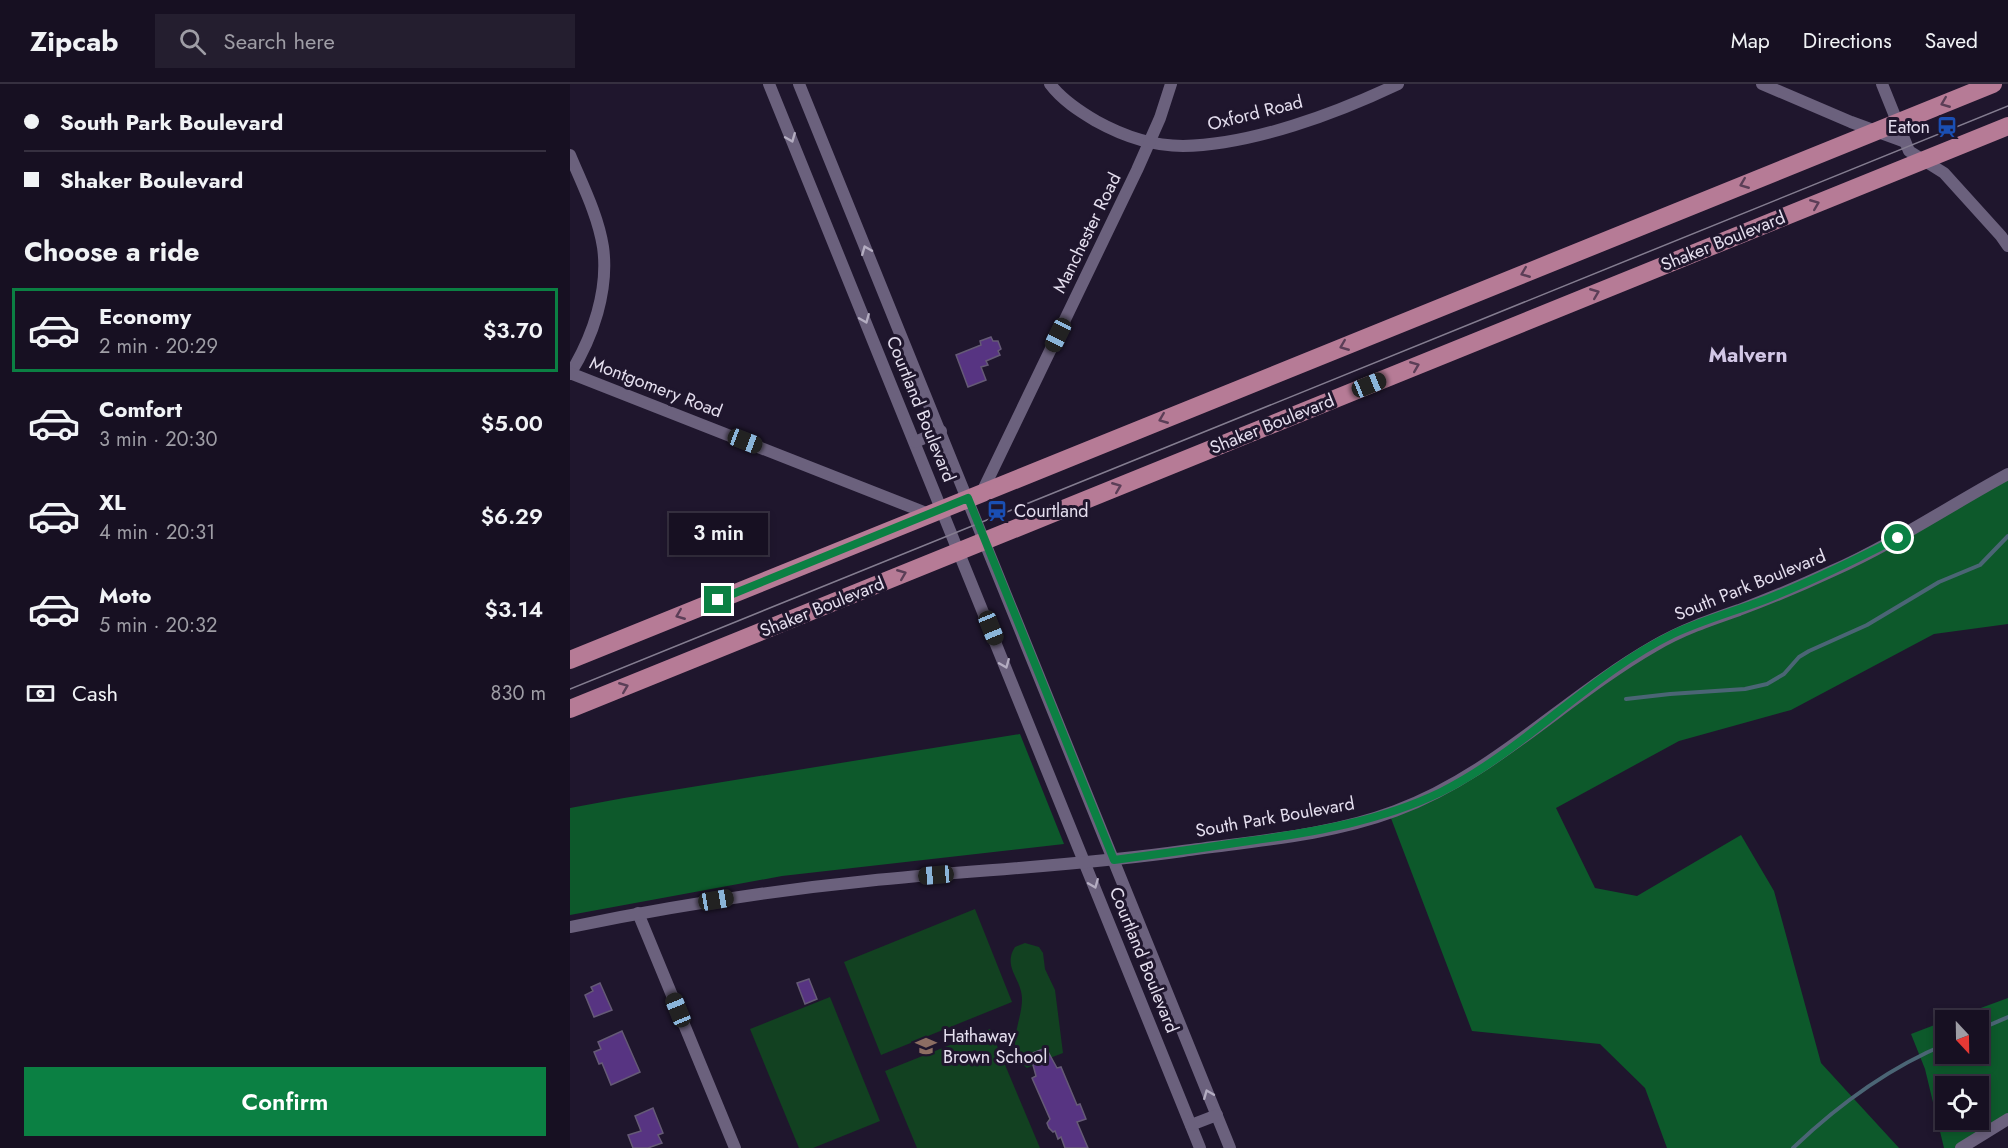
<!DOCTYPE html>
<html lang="en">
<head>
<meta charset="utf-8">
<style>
	body { margin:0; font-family:Jost,sans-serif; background:#241e2f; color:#f1f3f6; height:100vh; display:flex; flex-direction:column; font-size:22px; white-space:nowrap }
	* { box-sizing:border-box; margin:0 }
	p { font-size:20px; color:#9e9da5 }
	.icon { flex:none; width:33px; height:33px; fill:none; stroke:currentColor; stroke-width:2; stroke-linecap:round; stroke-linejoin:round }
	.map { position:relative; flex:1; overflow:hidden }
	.drawer { display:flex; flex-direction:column; background:#171022; width:570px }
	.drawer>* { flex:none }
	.guide { display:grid; align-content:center; height:132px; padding:0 24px; background:#171022 }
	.needle { width:39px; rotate:158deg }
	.fabs { position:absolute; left:1365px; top:926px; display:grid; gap:12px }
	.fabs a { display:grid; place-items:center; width:54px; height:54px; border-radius:0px; background:#171022; box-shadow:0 3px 9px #0003,0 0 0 2px #363040; font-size:30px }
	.end { position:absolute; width:27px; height:27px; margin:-14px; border:8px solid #0b8043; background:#fff; box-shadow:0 0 0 3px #fff }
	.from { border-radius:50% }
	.bubble { position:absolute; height:42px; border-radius:0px; background:#171022; box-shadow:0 3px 9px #0003,0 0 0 2px #363040; font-size:20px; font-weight:600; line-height:42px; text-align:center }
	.car { position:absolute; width:18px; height:36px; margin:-18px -9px; border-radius:8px; box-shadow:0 0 4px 2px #0007; background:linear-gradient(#222 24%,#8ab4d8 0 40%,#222 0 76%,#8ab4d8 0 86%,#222 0) }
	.guide b { display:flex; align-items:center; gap:21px; height:57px; font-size:22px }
	.guide b+b { border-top:2px solid #363040 }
	.guide i { width:15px; height:15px; background:#f1f3f6 }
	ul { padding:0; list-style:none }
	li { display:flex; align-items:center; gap:18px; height:84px; margin:0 12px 9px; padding:0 12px; border:3px solid transparent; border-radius:0px }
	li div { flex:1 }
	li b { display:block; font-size:22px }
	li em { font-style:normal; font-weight:600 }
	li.current { border-color:#0b8043 }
	li>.icon { width:54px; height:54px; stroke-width:1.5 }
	h2 { padding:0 24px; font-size:27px; line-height:72px }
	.pay { display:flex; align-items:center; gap:15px; height:66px; padding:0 24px; font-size:22px }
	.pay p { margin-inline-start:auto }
	.button { display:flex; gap:12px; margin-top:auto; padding:12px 24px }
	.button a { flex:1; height:69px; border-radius:0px; background:#0b8043; color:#fff; font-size:24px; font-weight:600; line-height:69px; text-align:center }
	header { display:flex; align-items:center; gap:36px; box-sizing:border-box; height:84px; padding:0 30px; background:#171022; border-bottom:2px solid #363040 }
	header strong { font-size:28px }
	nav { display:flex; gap:33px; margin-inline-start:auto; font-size:21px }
	.search { width:420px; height:54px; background:#241e2f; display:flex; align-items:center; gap:15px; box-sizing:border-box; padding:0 21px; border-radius:0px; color:#9e9da5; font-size:22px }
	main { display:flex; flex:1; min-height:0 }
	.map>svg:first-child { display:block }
</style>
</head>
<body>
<header>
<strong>Zipcab</strong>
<div class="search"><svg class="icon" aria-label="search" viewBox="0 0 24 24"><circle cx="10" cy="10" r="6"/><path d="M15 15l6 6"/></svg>Search here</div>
<nav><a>Map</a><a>Directions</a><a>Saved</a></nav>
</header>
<main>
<section class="drawer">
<div class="guide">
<b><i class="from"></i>South Park Boulevard</b>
<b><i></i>Shaker Boulevard</b>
</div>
<h2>Choose a ride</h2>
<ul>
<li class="current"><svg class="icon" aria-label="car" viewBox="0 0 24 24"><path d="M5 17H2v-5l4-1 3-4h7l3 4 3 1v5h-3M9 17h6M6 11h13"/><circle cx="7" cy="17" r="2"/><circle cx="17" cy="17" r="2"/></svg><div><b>Economy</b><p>2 min · 20:29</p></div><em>$3.70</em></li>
<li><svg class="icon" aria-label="car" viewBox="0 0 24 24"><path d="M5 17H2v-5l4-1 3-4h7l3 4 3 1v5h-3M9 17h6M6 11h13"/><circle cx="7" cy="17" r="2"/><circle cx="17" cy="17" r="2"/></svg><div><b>Comfort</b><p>3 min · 20:30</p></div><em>$5.00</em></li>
<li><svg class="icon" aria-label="car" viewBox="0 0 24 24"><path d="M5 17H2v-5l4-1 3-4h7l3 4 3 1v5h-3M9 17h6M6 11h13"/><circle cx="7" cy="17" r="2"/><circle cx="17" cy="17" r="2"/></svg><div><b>XL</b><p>4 min · 20:31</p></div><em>$6.29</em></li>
<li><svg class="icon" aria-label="car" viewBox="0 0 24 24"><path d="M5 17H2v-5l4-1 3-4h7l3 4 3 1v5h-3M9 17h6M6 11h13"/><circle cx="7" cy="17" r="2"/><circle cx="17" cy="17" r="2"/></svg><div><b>Moto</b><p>5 min · 20:32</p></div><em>$3.14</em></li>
</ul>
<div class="pay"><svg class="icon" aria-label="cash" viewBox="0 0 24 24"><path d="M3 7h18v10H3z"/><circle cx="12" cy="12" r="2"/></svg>Cash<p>830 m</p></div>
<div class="button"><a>Confirm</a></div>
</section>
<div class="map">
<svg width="1438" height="1064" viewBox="0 0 1438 1064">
	<rect width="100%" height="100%" fill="#1f162d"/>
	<g fill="#124121">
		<path d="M405 825 442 918 311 971 274 878Z"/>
		<path d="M455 859 469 863 473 869 475 885 485 906 493 969 480 974 476 964 460 970 464 981 457 984C433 967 452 939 452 915 452 895 432 883 445 863Z"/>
		<path d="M260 913 310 1037 243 1064H229L180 945Z"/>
		<path d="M420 945 470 1064H347L315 987Z"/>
	</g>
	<g fill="#0d592b" fill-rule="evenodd">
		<path d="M1438 391V540L1364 550 1221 626 1109 657 986 724 1025 804 1067 812 1171 751 1204 807 1251 979 1329 1064H1097L1075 1004 1030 960 902 947 819 729 871 707 1057 577 1198 515Z"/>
		<path d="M450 650 494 760 212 792 0 831V724L54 714Z"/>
		<path d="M1438 914V1035L1391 1064H1374L1355 985 1341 950 1375 937 1376 969H1408V936H1378ZM1376 1002H1408V1035H1376Z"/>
	</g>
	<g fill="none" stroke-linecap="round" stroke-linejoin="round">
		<g stroke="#4b6575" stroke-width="4">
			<path d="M1056 615 1100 610 1175 605 1197 600 1214 590 1229 573 1239 567 1297 541 1369 498 1410 481 1438 452"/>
			<path d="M1408 946 1438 933"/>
			<path d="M1223 1064C1268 1021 1318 984 1376 960"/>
		</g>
	</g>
	<g fill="#573482" stroke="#655a76" stroke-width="1.5">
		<path d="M421 253 423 257H428L431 265 428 267 430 271 416 277 418 281 411 283 416 296 398 303 386 271 411 261 410 257Z"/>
		<path d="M239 895 247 915 235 920 227 899Z"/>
		<path d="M30 899 42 926 24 933 15 911 23 907 21 903Z"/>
		<path d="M52 947 70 988 41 1001 32 979 29 980 24 968 31 965 28 958Z"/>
		<path d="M476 964 487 984 491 983 507 1021 510 1020 516 1035 507 1038 518 1064H495L491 1053 488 1055 485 1047 483 1048 479 1044 477 1039 480 1035 462 994 466 992 460 970Z"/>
		<path d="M83 1024 93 1049 88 1051 92 1059 78 1064H63L58 1051 71 1047 65 1032Z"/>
	</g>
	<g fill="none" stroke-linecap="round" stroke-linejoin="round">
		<g stroke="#6b617d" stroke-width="12">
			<path d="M199 0 630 1064"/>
			<path d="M229 0 660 1064"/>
			<path d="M480 0C492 16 509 27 526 37 553 52 582 62 613 62 682 61 767 29 828 0"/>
			<path d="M1192 0 1281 38 1333 57"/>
			<path d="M1312 0 1339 67 1374 89 1431 152 1438 162"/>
			<path d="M0 71C12 100 28 131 33 163 39 206 23 253 0 290"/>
			<path d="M0 289 359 430"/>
			<path d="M345 358 371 347"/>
			<path d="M412 408 567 86 590 34 601 0"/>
			<path d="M68 829 165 1064"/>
			<path d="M0 843C98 823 197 807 297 797 403 786 508 782 613 767 683 757 758 752 825 727 923 691 995 613 1084 562 1111 546 1140 536 1169 526 1201 514 1232 501 1262 487 1323 460 1379 422 1438 390"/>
			<path d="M621 1041 647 1031"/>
			<path d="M1391 1064 1438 1035"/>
		</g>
		<g stroke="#b67b96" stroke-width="18">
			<path d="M0 576 1423 0"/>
			<path d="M0 625 1438 42"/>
		</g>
		<path stroke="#847d90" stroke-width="1.5" d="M0 605 1438 22"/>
	</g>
	<defs><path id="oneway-chevron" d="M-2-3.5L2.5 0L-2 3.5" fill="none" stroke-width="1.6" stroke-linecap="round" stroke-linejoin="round" transform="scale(1.5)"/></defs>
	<g stroke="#5b3e57">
		<use href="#oneway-chevron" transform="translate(1375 19) rotate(158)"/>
		<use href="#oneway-chevron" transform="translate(1174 100) rotate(158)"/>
		<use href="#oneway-chevron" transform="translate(1245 120) rotate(-22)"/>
		<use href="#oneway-chevron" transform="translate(955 189) rotate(158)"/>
		<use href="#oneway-chevron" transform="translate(1025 209) rotate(-22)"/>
		<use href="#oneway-chevron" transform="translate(774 262) rotate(158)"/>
		<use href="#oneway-chevron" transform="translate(845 282) rotate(-22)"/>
		<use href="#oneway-chevron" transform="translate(593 335) rotate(158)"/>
		<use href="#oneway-chevron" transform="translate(547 403) rotate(-22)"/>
		<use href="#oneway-chevron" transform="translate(332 490) rotate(-22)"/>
		<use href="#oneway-chevron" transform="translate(110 531) rotate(158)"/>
		<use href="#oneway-chevron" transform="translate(54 603) rotate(-22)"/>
	</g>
	<g stroke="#b4adc1">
		<use href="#oneway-chevron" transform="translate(221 54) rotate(68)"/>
		<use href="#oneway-chevron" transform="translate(296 166) rotate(-112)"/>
		<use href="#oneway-chevron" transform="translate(295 235) rotate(68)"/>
		<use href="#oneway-chevron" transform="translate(435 580) rotate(68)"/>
		<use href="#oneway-chevron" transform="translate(524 800) rotate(68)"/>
		<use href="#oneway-chevron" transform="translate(638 1010) rotate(-112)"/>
	</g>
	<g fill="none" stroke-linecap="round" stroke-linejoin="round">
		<path stroke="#0b8043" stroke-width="8" d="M148 516 398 414 544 776C589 770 634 764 679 757 745 748 811 737 871 708 955 666 1019 591 1103 550 1133 536 1166 527 1197 515 1242 497 1285 476 1328 454"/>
	</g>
	<defs>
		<symbol id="station-bare" viewBox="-9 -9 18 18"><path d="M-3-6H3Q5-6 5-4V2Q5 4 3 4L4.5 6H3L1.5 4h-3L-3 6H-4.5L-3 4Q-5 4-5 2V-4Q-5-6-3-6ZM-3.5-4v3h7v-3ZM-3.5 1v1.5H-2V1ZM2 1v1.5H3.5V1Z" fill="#1a4fb4" stroke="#1f162d" stroke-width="2.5" paint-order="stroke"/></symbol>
		<symbol id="school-bare" viewBox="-9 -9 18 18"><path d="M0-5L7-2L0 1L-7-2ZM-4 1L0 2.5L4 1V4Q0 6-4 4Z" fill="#8d6e63" stroke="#1f162d" stroke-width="2.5" paint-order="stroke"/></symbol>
	</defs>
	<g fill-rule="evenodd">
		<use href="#station-bare" x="1362" y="28" width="30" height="30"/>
		<use href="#station-bare" x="412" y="412" width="30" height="30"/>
		<use href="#school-bare" x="341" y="947" width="30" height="30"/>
	</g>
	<g text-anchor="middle" stroke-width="6" stroke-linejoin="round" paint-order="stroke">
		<g font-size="18" fill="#e5dfef" stroke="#1f162d">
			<text transform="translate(685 29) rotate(-14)" y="6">Oxford Road</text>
			<text transform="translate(517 149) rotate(-64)" y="6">Manchester Road</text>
			<text transform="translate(1153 157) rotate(-22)" y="6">Shaker Boulevard</text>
			<text transform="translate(86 303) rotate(21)" y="6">Montgomery Road</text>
			<text transform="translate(351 325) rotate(68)" y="6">Courtland Boulevard</text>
			<text transform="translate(702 340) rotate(-22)" y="6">Shaker Boulevard</text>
			<text transform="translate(1180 501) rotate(-22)" y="6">South Park Boulevard</text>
			<text transform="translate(252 523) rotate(-22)" y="6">Shaker Boulevard</text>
			<text transform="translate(705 733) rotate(-10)" y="6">South Park Boulevard</text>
			<text transform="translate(574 876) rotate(68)" y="6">Courtland Boulevard</text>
		</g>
		<g font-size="18" fill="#e5dfef" stroke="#1f162d" text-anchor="start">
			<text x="1360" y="49" text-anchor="end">Eaton</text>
			<text x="444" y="433">Courtland</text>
			<text x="373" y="958">Hathaway<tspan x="373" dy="21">Brown School</tspan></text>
		</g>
		<g font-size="21" font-weight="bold" fill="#d2c7e6" stroke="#1f162d">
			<text x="1178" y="278">Malvern</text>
		</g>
	</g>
</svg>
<div class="fabs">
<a><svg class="needle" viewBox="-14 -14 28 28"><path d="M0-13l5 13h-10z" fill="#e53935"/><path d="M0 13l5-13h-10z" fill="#9e9da5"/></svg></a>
<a><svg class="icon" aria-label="locate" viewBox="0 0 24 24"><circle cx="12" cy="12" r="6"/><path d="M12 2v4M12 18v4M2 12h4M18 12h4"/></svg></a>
</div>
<i class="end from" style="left:1328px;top:454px"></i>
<i class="end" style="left:148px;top:516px"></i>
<div class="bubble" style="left:99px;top:429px;width:99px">3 min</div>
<i class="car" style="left:488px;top:251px;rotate:206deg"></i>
<i class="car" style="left:799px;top:301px;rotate:68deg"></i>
<i class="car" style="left:175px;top:357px;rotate:111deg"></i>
<i class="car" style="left:421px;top:544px;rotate:158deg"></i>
<i class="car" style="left:366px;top:791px;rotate:265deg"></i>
<i class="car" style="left:146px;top:816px;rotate:80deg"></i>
<i class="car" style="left:108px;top:926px;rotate:338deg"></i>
</div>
</main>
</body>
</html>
